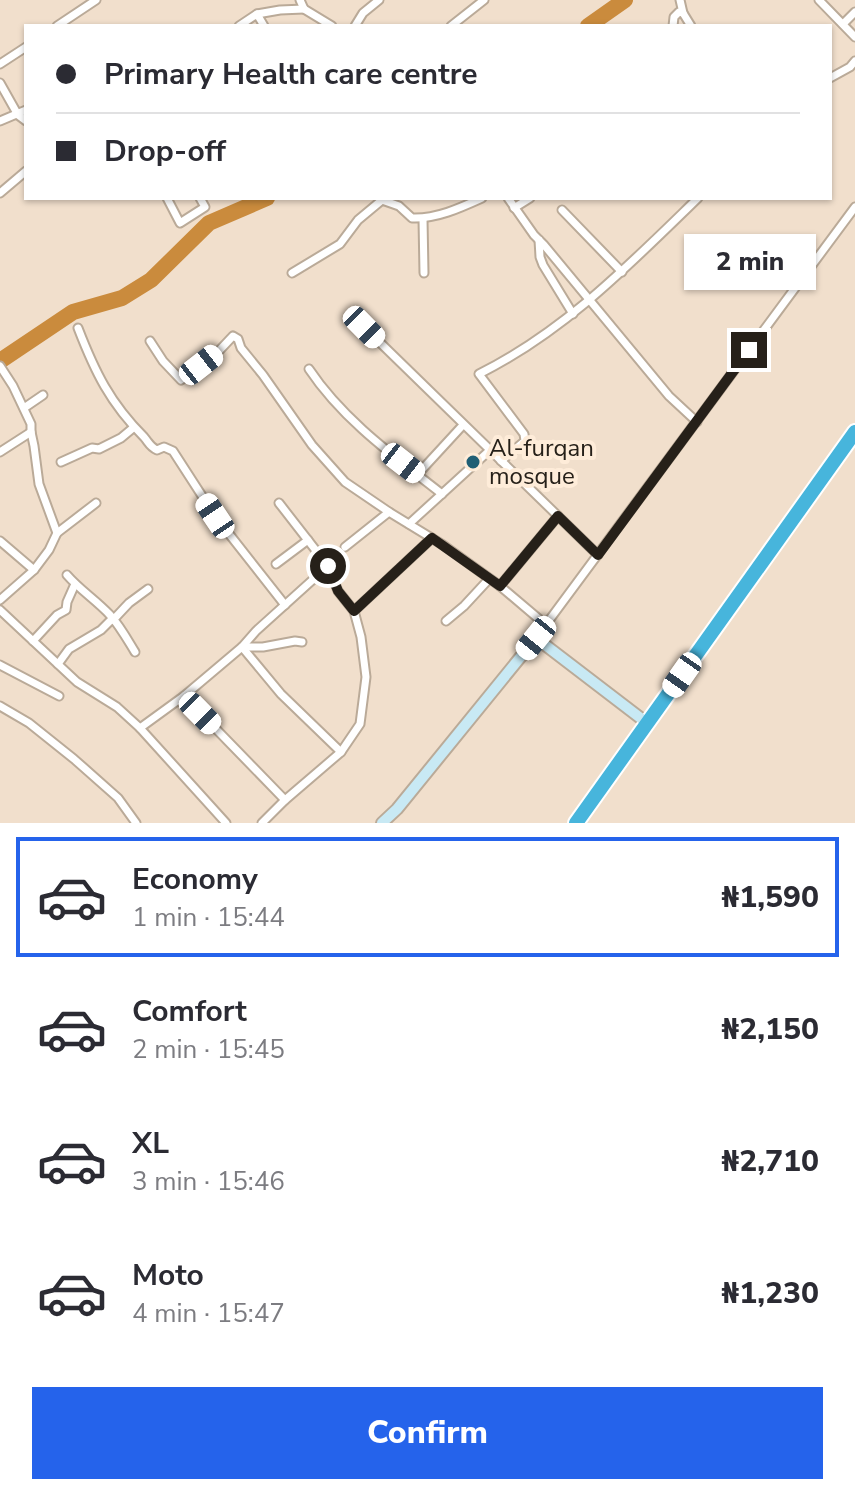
<!DOCTYPE html>
<html lang="en">
<head>
<meta charset="utf-8">
<style>
	body { margin:0; font-family:"Nunito Sans",sans-serif; background:#f2f2f3; color:#2b2b33; height:100vh; display:flex; flex-direction:column; font-size:30px; white-space:nowrap }
	* { box-sizing:border-box; margin:0 }
	p { font-size:26px; color:#7c7c81 }
	.icon { flex:none; width:44px; height:44px; fill:none; stroke:currentColor; stroke-width:2; stroke-linecap:round; stroke-linejoin:round }
	.map { position:relative; height:823px; overflow:hidden }
	.sheet { display:flex; flex-direction:column; background:#fff; flex:1 }
	.sheet>* { flex:none }
	.banner { position:absolute; left:24px; top:24px; width:808px; height:176px; border-radius:0px; box-shadow:0 2px 6px #0004; display:grid; align-content:center; height:176px; padding:0 32px; background:#fff }
	.end { position:absolute; width:36px; height:36px; margin:-18px; border:10px solid #262019; background:#fff; box-shadow:0 0 0 4px #fff }
	.from { border-radius:50% }
	.bubble { position:absolute; height:56px; border-radius:0px; background:#fff; box-shadow:0 2px 6px #0004; font-size:26px; font-weight:800; line-height:56px; text-align:center }
	.car { position:absolute; width:24px; height:48px; margin:-24px -12px; border-radius:10px; box-shadow:0 0 6px 2px #0007; background:linear-gradient(#fff 24%,#345 0 40%,#fff 0 76%,#345 0 86%,#fff 0) }
	.banner b { display:flex; align-items:center; gap:28px; height:76px; font-size:30px }
	.banner b+b { border-top:2px solid #e1e1e2 }
	.banner i { width:20px; height:20px; background:#2b2b33 }
	ul { padding:14px 0 0; list-style:none }
	li { display:flex; align-items:center; gap:24px; height:120px; margin:0 16px 12px; padding:0 16px; border:4px solid transparent; border-radius:0px }
	li div { flex:1 }
	li b { display:block; font-size:30px }
	li em { font-style:normal; font-weight:800 }
	li.current { border-color:#2563eb }
	li>.icon { width:72px; height:72px; stroke-width:1.5 }
	.cta { display:flex; gap:16px; margin-top:auto; padding:16px 32px }
	.cta a { flex:1; height:92px; border-radius:0px; background:#2563eb; color:#fff; font-size:32px; font-weight:800; line-height:92px; text-align:center }
	.map>svg:first-child { display:block }
</style>
</head>
<body>
<div class="map">
<svg width="855" height="823" viewBox="0 0 855 823">
	<rect width="100%" height="100%" fill="#f1dfcc"/>
	<g fill="none" stroke-linecap="round" stroke-linejoin="round">
		<g stroke="#ca8b3d" stroke-width="16">
			<path d="M588 26 625 0"/>
			<path d="M0 361 73 312 122 298 151 280 209 223 267 198"/>
		</g>
		<defs>
			<g id="street">
				<path d="M300 0 304 9 332 26"/>
				<path d="M680 0 683 13"/>
				<path d="M819 0 855 37"/>
				<path d="M257 14 264 26"/>
				<path d="M843 24 855 12"/>
				<path d="M57 26 96 0"/>
				<path d="M239 26 257 14 280 10 304 9"/>
				<path d="M355 26 363 13 379 0"/>
				<path d="M451 26 484 0"/>
				<path d="M673 26 674 17 679 12 683 13 691 26"/>
				<path d="M0 64 26 47"/>
				<path d="M830 78 850 67 855 61"/>
				<path d="M0 83 18 115 26 121"/>
				<path d="M0 121 26 110"/>
				<path d="M0 193 26 171"/>
				<path d="M167 198 180 223 205 207 200 198"/>
				<path d="M508 198 534 235 544 245 669 396 697 422"/>
				<path d="M514 208 530 198"/>
				<path d="M562 210 622 272"/>
				<path d="M423 219 424 273"/>
				<path d="M539 240 540 257 543 265 573 314"/>
				<path d="M292 273 340 244 358 220 382 200 399 206 412 218C436 219 460 208 482 198"/>
				<path d="M364 327 598 555"/>
				<path d="M78 328C95 372 110 403 144 437 149 443 150 447 157 450L164 447 173 451 215 516 285 605"/>
				<path d="M150 341 163 361 181 380 216 354 233 336 238 339 241 348 263 375 312 445 345 482 389 512 443 545 500 586 546 625"/>
				<path d="M0 366 13 386 31 424V432L34 446 39 484 57 533"/>
				<path d="M309 369C343 420 395 457 442 494"/>
				<path d="M24 408 43 395"/>
				<path d="M0 452 31 432"/>
				<path d="M501 461 525 441 524 434 479 374C565 331 630 264 698 198"/>
				<path d="M61 462 92 448 99 449 121 438 133 428"/>
				<path d="M417 475 463 425"/>
				<path d="M409 524 490 450"/>
				<path d="M0 541 34 570"/>
				<path d="M345 547 389 512"/>
				<path d="M276 564 308 540"/>
				<path d="M328 566 256 631 242 647 281 694 341 752"/>
				<path d="M67 575C80 590 96 600 110 615 120 626 127 639 135 652"/>
				<path d="M500 586 558 516"/>
				<path d="M0 600 34 570 49 550 57 533 96 503"/>
				<path d="M0 610 77 682 117 707 140 728 226 823"/>
				<path d="M354 611 432 538"/>
				<path d="M113 620 129 603 148 589"/>
				<path d="M446 621 464 606 489 579"/>
				<path d="M536 638 855 207"/>
				<path d="M33 641 57 615 66 610 67 602 75 584"/>
				<path d="M58 664 69 649 101 630 113 618"/>
				<path d="M0 665 59 696"/>
				<path d="M184 696 285 800"/>
				<path d="M0 706 29 723 74 759 118 798 136 823"/>
				<path d="M140 728 184 696 242 647H263L295 641 302 642"/>
				<path d="M262 823 285 800 341 752 360 724 366 677 361 637 354 611 338 591 328 566 279 503"/>
			</g>
			<path id="secondary" d="M382 823 397 809 536 638 647 723"/>
			<path id="highway" d="M576 823 855 432"/>
		</defs>
		<use href="#street" stroke="#baaa98" stroke-width="11"/>
		<use href="#secondary" stroke="#baaa98" stroke-width="14"/>
		<use href="#highway" stroke="#fff" stroke-width="18"/>
		<use href="#street" stroke="#fff" stroke-width="7"/>
		<use href="#secondary" stroke="#c8e9f4" stroke-width="10"/>
		<use href="#highway" stroke="#47b5dc" stroke-width="14"/>
	</g>
	<g fill="none" stroke-linecap="round" stroke-linejoin="round">
		<path stroke="#262019" stroke-width="10" d="M328 566 338 591 354 611 432 538 500 586 558 516 598 555 749 350"/>
	</g>
	<circle fill="#205f75" stroke="#feecd9" stroke-width="3" cx="473" cy="462" r="8"/>
	<g text-anchor="middle" stroke-width="8" stroke-linejoin="round" paint-order="stroke">
		<g font-size="24" fill="#262019" stroke="#feecd9" text-anchor="start">
			<text x="489" y="456">Al-furqan<tspan x="489" dy="28">mosque</tspan></text>
		</g>
	</g>
</svg>
<i class="end from" style="left:328px;top:566px"></i>
<i class="end" style="left:749px;top:350px"></i>
<div class="bubble" style="left:684px;top:234px;width:132px">2 min</div>
<i class="car" style="left:364px;top:327px;rotate:135deg"></i>
<i class="car" style="left:201px;top:365px;rotate:52deg"></i>
<i class="car" style="left:403px;top:463px;rotate:128deg"></i>
<i class="car" style="left:215px;top:516px;rotate:326deg"></i>
<i class="car" style="left:536px;top:638px;rotate:219deg"></i>
<i class="car" style="left:682px;top:675px;rotate:215deg"></i>
<i class="car" style="left:200px;top:713px;rotate:135deg"></i>
<div class="banner">
<b><i class="from"></i>Primary Health care centre</b>
<b><i></i>Drop-off</b>
</div>
</div>
<section class="sheet">
<ul>
<li class="current"><svg class="icon" aria-label="car" viewBox="0 0 24 24"><path d="M5 17H2v-5l4-1 3-4h7l3 4 3 1v5h-3M9 17h6M6 11h13"/><circle cx="7" cy="17" r="2"/><circle cx="17" cy="17" r="2"/></svg><div><b>Economy</b><p>1 min · 15:44</p></div><em>₦1,590</em></li>
<li><svg class="icon" aria-label="car" viewBox="0 0 24 24"><path d="M5 17H2v-5l4-1 3-4h7l3 4 3 1v5h-3M9 17h6M6 11h13"/><circle cx="7" cy="17" r="2"/><circle cx="17" cy="17" r="2"/></svg><div><b>Comfort</b><p>2 min · 15:45</p></div><em>₦2,150</em></li>
<li><svg class="icon" aria-label="car" viewBox="0 0 24 24"><path d="M5 17H2v-5l4-1 3-4h7l3 4 3 1v5h-3M9 17h6M6 11h13"/><circle cx="7" cy="17" r="2"/><circle cx="17" cy="17" r="2"/></svg><div><b>XL</b><p>3 min · 15:46</p></div><em>₦2,710</em></li>
<li><svg class="icon" aria-label="car" viewBox="0 0 24 24"><path d="M5 17H2v-5l4-1 3-4h7l3 4 3 1v5h-3M9 17h6M6 11h13"/><circle cx="7" cy="17" r="2"/><circle cx="17" cy="17" r="2"/></svg><div><b>Moto</b><p>4 min · 15:47</p></div><em>₦1,230</em></li>
</ul>
<div class="cta"><a>Confirm</a></div>
</section>
</body>
</html>
